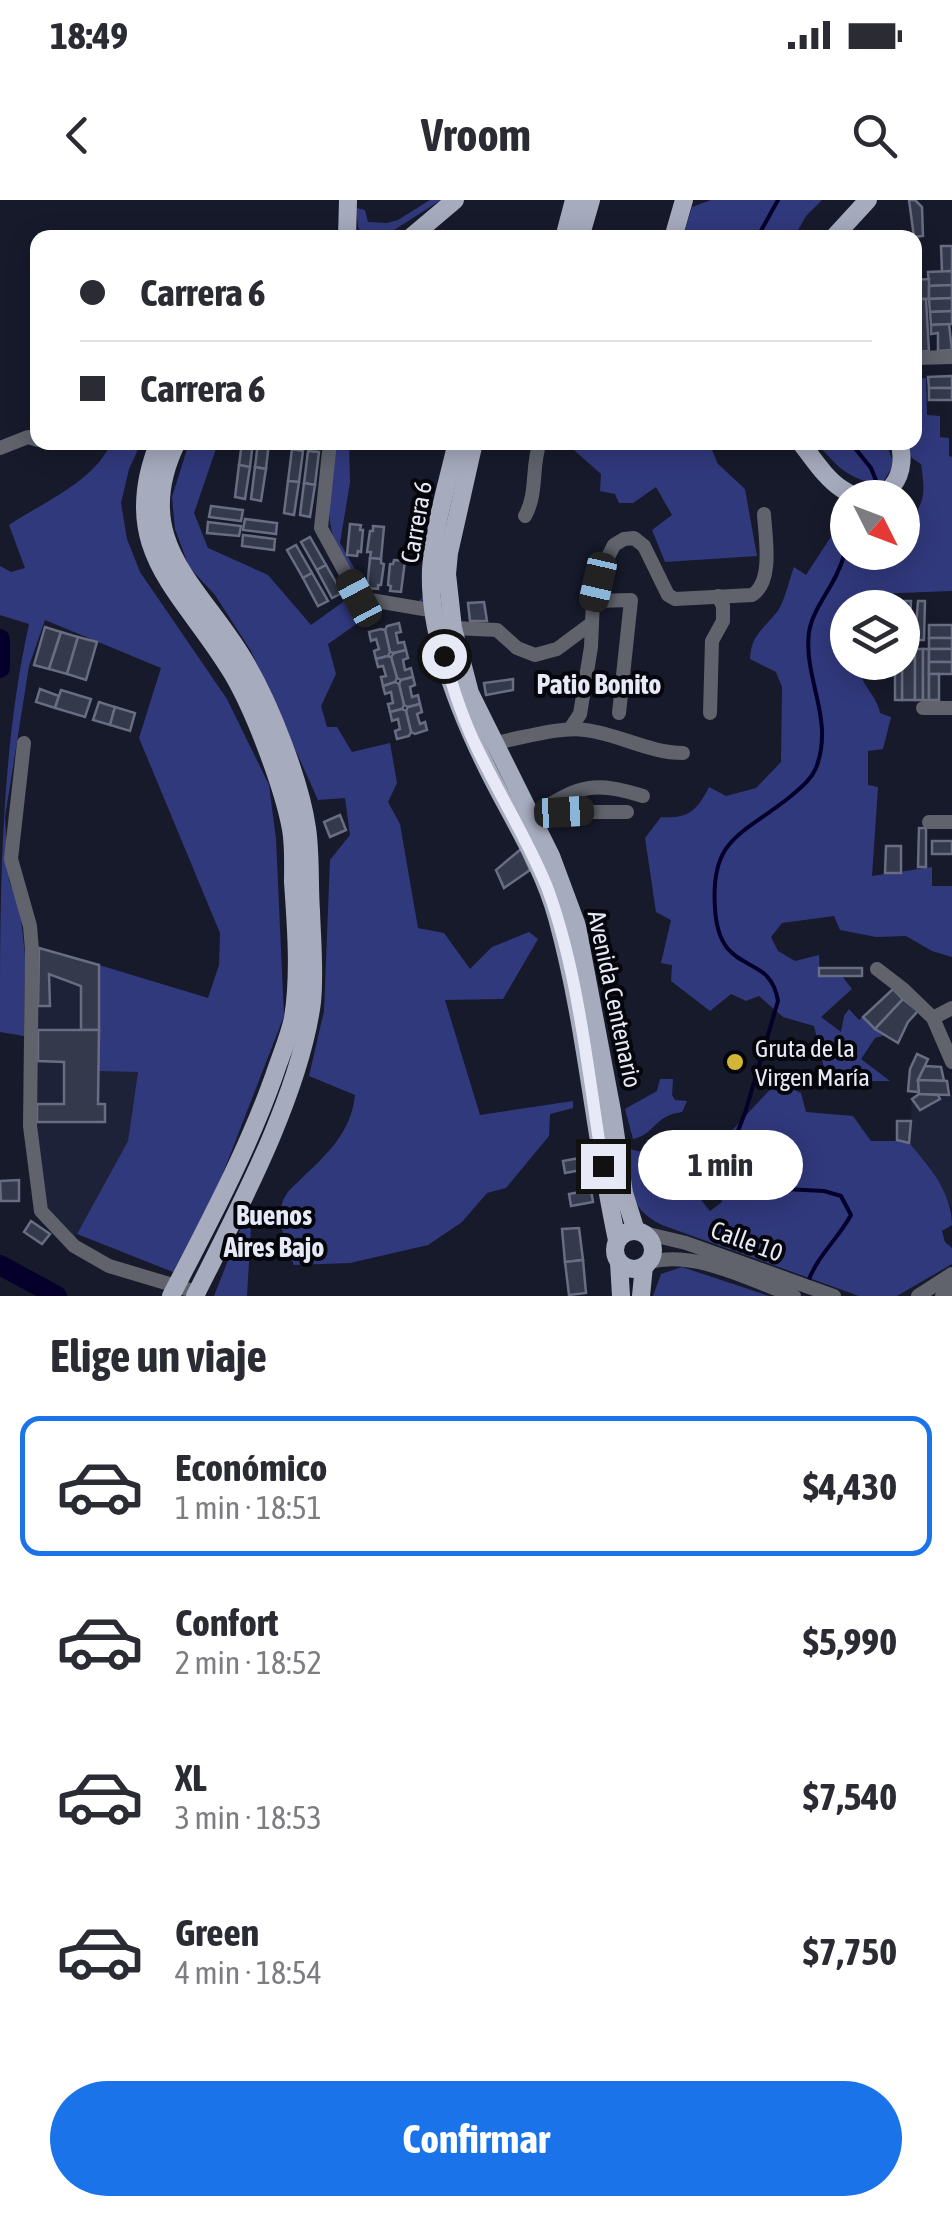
<!DOCTYPE html>
<html lang="es">
<head>
<meta charset="utf-8">
<style>
	body { margin:0; font-family:"Asap Condensed",sans-serif; background:#f2f2f3; color:#2b2b33; height:100vh; display:flex; flex-direction:column; font-size:38px; white-space:nowrap }
	* { box-sizing:border-box; margin:0 }
	p { font-size:32px; color:#7c7c81 }
	.icon { flex:none; width:55px; height:55px; fill:none; stroke:currentColor; stroke-width:2; stroke-linecap:round; stroke-linejoin:round }
	.map { position:relative; height:1096px; overflow:hidden }
	.side { display:flex; flex-direction:column; background:#fff; flex:1 }
	.side>* { flex:none }
	.top-card { position:absolute; left:30px; top:30px; width:892px; height:220px; border-radius:20px; box-shadow:0 5px 25px #0003; display:grid; align-content:center; height:220px; padding:0 50px; background:#fff }
	.needle { width:65px; rotate:132deg }
	.fabs { position:absolute; left:830px; top:280px; display:grid; gap:20px }
	.fabs a { display:grid; place-items:center; width:90px; height:90px; border-radius:50%; background:#fff; box-shadow:0 5px 25px #0003; font-size:50px }
	.end { position:absolute; width:45px; height:45px; margin:-22px; border:12px solid #e7eaf6; background:#111; box-shadow:0 0 0 5px #111 }
	.from { border-radius:50% }
	.bubble { position:absolute; height:70px; border-radius:35px; background:#fff; box-shadow:0 5px 25px #0003; font-size:32px; font-weight:700; line-height:70px; text-align:center }
	.car { position:absolute; width:30px; height:60px; margin:-30px -15px; border-radius:12px; box-shadow:0 0 8px 2px #0007; background:linear-gradient(#222 24%,#8ab4d8 0 40%,#222 0 76%,#8ab4d8 0 86%,#222 0) }
	.top-card b { display:flex; align-items:center; gap:35px; height:95px; font-size:38px }
	.top-card b+b { border-top:2px solid #e1e1e2 }
	.top-card i { width:25px; height:25px; background:#2b2b33 }
	ul { padding:0; list-style:none }
	li { display:flex; align-items:center; gap:30px; height:140px; margin:0 20px 15px; padding:0 30px; border:5px solid transparent; border-radius:20px }
	li div { flex:1 }
	li b { display:block; font-size:38px }
	li em { font-style:normal; font-weight:700 }
	li.active { border-color:#1a73e8 }
	li>.icon { width:90px; height:90px; stroke-width:1.5 }
	h2 { padding:0 50px; font-size:45px; line-height:120px }
	.button { display:flex; gap:20px; margin-top:auto; padding:20px 50px }
	.button a { flex:1; height:115px; border-radius:60px; background:#1a73e8; color:#fff; font-size:40px; font-weight:700; line-height:115px; text-align:center }
	.status { display:flex; justify-content:space-between; align-items:center; height:70px; padding:0 50px; background:#fff; direction:ltr }
	.status svg { height:28px; fill:currentColor }
	header { display:flex; justify-content:space-between; align-items:center; height:130px; padding:0 50px; background:#fff; font-size:45px; font-weight:700 }
	.map>svg:first-child { display:block }
</style>
</head>
<body>
<div class="status"><b>18:49</b><svg viewBox="0 0 49 12"><path d="M0 12V9h3v3zM5 12V6h3v6zM10 12V3h3v9zM15 12V0h3v12zM26 1h20v11H26zM47 4h2v5h-2z"/></svg></div>
<header><svg class="icon" aria-label="back" viewBox="0 0 24 24"><path d="M15 5l-7 7 7 7"/></svg>Vroom<svg class="icon" aria-label="search" viewBox="0 0 24 24"><circle cx="10" cy="10" r="6"/><path d="M15 15l6 6"/></svg></header>
<div class="map">
<svg width="952" height="1096" viewBox="0 0 952 1096">
	<rect width="100%" height="100%" fill="#171a2b"/>
	<g fill="#1d2238">
		<path d="M39 748 99 765V870L138 871 128 941 74 1039 60 1027 43 1001 37 932Z"/>
		<path d="M919 894 952 895V1008L928 964 907 941 897 940V921L911 920 912 899Z"/>
	</g>
	<g fill="#31397d">
		<path d="M430 0H441L383 37H363L358 27 356 8 365 10 368 22 387 23 398 20Z"/>
		<path d="M711 0H822L806 16 794 37 682 38 692 7Z"/>
		<path d="M926 178 927 215 940 216V237L949 238V256L952 257V391L873 394 865 407 848 408V462L859 463C857 482 877 494 880 513L891 517 883 549 868 551V585L878 587 872 676 932 667V686H952V757L932 751 906 736 876 737 840 730 834 716 782 723 771 737 778 751 795 761 819 755 820 776H842L852 789 821 817 841 832 844 816 849 809 859 820 863 817 885 835 875 838 861 859 890 881H857L824 868 814 826 783 817 759 796 746 801 731 794 710 811 671 781 672 765 661 763 671 720 656 712 645 638 661 617C688 619 697 611 709 587L726 596 756 588 781 562 782 487 776 472 750 459C751 434 764 429 777 412 785 401 789 380 794 367L806 375 832 335 847 334 848 352H902L903 324C927 307 925 291 921 264L912 258 906 243 915 242V179Z"/>
		<path d="M111 243H141L129 269 121 303 127 339 140 372 227 499 269 585 276 639 284 816 218 986 173 1072 77 1034 128 941 138 872 99 871V765L208 798 219 765 220 733 139 538 161 468 45 420 29 466 5 617 9 680 20 709 25 755 24 836 0 832C0 696 0 556 29 424L0 415V366L11 372 25 368 9 325C42 303 95 281 111 243Z"/>
		<path d="M189 243H218L194 313 208 348 268 375 311 425 350 397 359 412 372 413 328 444 336 474 321 506 327 527H337L352 552 390 543 397 583 388 602 400 624 418 728 444 733 470 769 492 747 529 732 538 739 503 799 445 800 480 915 573 901V908L550 914 549 936 506 988 487 993 462 1022 428 1045 350 1063 294 1065C287 1046 277 1024 282 1004 285 992 293 987 301 979 327 954 351 933 355 895L309 876 324 811 330 660 350 635 345 598 318 600 251 451 215 395 189 367 175 329 172 297Z"/>
		<path d="M337 243H349L350 282 340 343 369 394 418 402 423 397 422 403 366 395C320 328 326 320 337 243Z"/>
		<path d="M566 243H709L718 264 745 289 757 356 665 362 652 330 672 315 656 287 633 303H619L615 294 600 291 601 274Z"/>
		<path d="M817 243H886L894 264 882 284C850 281 837 267 817 243Z"/>
		<path d="M660 879H673L672 895 675 900 687 901 682 912C653 916 656 934 633 939L625 909 657 891Z"/>
		<path d="M777 882 801 893 806 912 853 916 871 941H907C928 964 952 992 952 1025L942 1031 945 1042 952 1048V1064L897 1096H859L662 1025C626 1008 631 983 625 948L650 954 669 949C689 967 692 991 710 1011L722 1002 711 953Z"/>
		<path d="M243 1022 251 1027 247 1096H214Z"/>
		<path d="M682 1067 769 1096H653L661 1074Z"/>
	</g>
	<g fill="none" stroke-linecap="round" stroke-linejoin="round">
		<g stroke="#04002b" stroke-width="4">
			<path d="M757 38 778 0"/>
			<path d="M850 242 871 268 879 288"/>
			<path d="M808 1082C817 1056 838 1039 851 1015L841 996 824 991 785 989 737 966 732 946 745 913 778 801C770 749 719 780 715 708 710 637 743 635 791 596 800 588 811 580 816 568 835 519 803 479 809 432 813 406 837 384 844 355L866 352"/>
		</g>
		<g stroke="#04002b" stroke-width="20">
			<path d="M0 439V468"/>
			<path d="M0 1065 57 1096"/>
		</g>
	</g>
	<g fill="#34394b" stroke="#686d82" stroke-width="2.5">
		<path d="M909 0H915L922 7 923 36 914 37Z"/>
		<path d="M941 46H952V71L942 72Z"/>
		<path d="M952 71V85L929 86 928 72Z"/>
		<path d="M929 79V99H915V80Z"/>
		<path d="M952 85V98L929 99V86Z"/>
		<path d="M952 98V111L930 112 929 99Z"/>
		<path d="M915 99H926L929 151 915 152Z"/>
		<path d="M952 111V124L931 125 930 112Z"/>
		<path d="M949 124 952 150 938 151V133L931 134V125Z"/>
		<path d="M952 176V188H929L928 177Z"/>
		<rect x="929" y="188" width="23" height="12"/>
		<path d="M242 242H253L250 267 239 265Z"/>
		<path d="M258 242H269L266 269 255 267Z"/>
		<path d="M292 249 303 251 299 282 288 281Z"/>
		<path d="M308 251 319 252 315 285 304 283Z"/>
		<path d="M239 265 250 267 245 299 235 297Z"/>
		<path d="M255 267 266 269 261 301 251 299Z"/>
		<path d="M288 281 299 282 294 315 284 313Z"/>
		<path d="M304 283 315 285 310 317 300 315Z"/>
		<path d="M211 306 243 310 241 321 209 317Z"/>
		<path d="M245 319 277 323 276 334 243 330Z"/>
		<path d="M208 322 241 326 239 336 207 333Z"/>
		<path d="M350 324 361 325 360 330H363L361 352 358 351 357 356 347 355Z"/>
		<path d="M373 326 384 327 381 359 370 358 371 352H367L370 331H373Z"/>
		<path d="M243 335 275 339 274 350 242 346Z"/>
		<path d="M310 337 326 365 317 370 301 342Z"/>
		<path d="M296 345 312 373 303 378 287 350Z"/>
		<path d="M370 358 381 359V363L384 364 381 385H378V389L367 388Z"/>
		<path d="M394 360 405 361 401 392 390 391 391 386 388 385 390 364H393Z"/>
		<path d="M326 365 342 393 332 398 317 370Z"/>
		<path d="M312 373 328 401 318 406 303 378Z"/>
		<path d="M903 401H911L909 440 902 439Z"/>
		<path d="M918 401H925L924 440H915Z"/>
		<path d="M484 402 487 421H470L468 403Z"/>
		<path d="M399 423 401 432 396 433 398 443 404 442 406 450 394 453 390 452 385 430 387 426Z"/>
		<rect x="929" y="425" width="23" height="13"/>
		<path d="M45 427 61 432 49 469 34 465Z"/>
		<path d="M381 429 385 430 390 452 388 456 376 459 374 451 379 449 376 439 371 441 369 432Z"/>
		<path d="M61 432 78 437 67 474 49 469Z"/>
		<path d="M78 437 97 442 86 480 67 474Z"/>
		<rect x="929" y="438" width="23" height="11"/>
		<rect x="902" y="449" width="13" height="51"/>
		<rect x="915" y="449" width="8" height="51"/>
		<rect x="923" y="449" width="6" height="51"/>
		<rect x="929" y="449" width="23" height="13"/>
		<path d="M406 450 408 458 403 460 405 470 411 468 413 477 401 480 397 478 391 457 394 453Z"/>
		<path d="M388 456 391 457 397 478 395 482 383 486 381 477 386 476 383 466 378 467 376 459Z"/>
		<rect x="895" y="462" width="7" height="38"/>
		<rect x="929" y="462" width="23" height="12"/>
		<rect x="929" y="474" width="10" height="26"/>
		<path d="M413 477 415 485 410 487 412 497 418 495 420 504 408 507 404 505 399 484 401 480Z"/>
		<path d="M513 479V490L486 495 484 483Z"/>
		<path d="M395 482 399 484 404 505 402 509 390 512 388 504 393 503 391 492 385 494 383 486Z"/>
		<path d="M40 489 59 496 55 508 36 502Z"/>
		<path d="M61 490 91 499 85 517 55 508Z"/>
		<path d="M99 502 115 507 110 525 93 520Z"/>
		<path d="M420 504 422 512 417 514 420 524 425 522 427 530 415 534 411 532 406 511 408 507Z"/>
		<path d="M115 507 135 513 130 531 110 525Z"/>
		<path d="M402 509 406 511 411 532 409 536 397 539 395 531 400 529 398 519 392 521 390 512Z"/>
		<path d="M340 615 346 630 330 637 324 622Z"/>
		<path d="M919 628H926V667H918Z"/>
		<rect x="932" y="641" width="20" height="13"/>
		<path d="M886 646H901V673H885Z"/>
		<path d="M521 649 530 670 504 688 496 670Z"/>
		<path d="M39 748 99 765V830H81V786L49 774 50 806H38Z"/>
		<rect x="819" y="768" width="43" height="8"/>
		<path d="M893 789 903 799 875 829 863 817Z"/>
		<path d="M903 799 918 811 908 822 898 843 875 829Z"/>
		<path d="M38 830H99L98 904H105V922H37V904H64V862L38 861Z"/>
		<path d="M917 854 928 859 918 880 919 892 908 891 910 869Z"/>
		<path d="M925 866 941 867 944 881 918 880Z"/>
		<path d="M918 880 947 881 949 895 919 894Z"/>
		<path d="M919 894 938 895 940 899 920 910 912 899Z"/>
		<path d="M897 921H911L909 943 897 940Z"/>
		<path d="M585 957 587 969 565 973 563 961Z"/>
		<path d="M19 980V1001H1L0 981Z"/>
		<path d="M591 990 593 1002 571 1006 569 994Z"/>
		<path d="M31 1021 50 1034 42 1044 24 1032Z"/>
		<path d="M579 1028 583 1060 565 1062 562 1029Z"/>
		<path d="M583 1060 586 1093 569 1095 565 1062Z"/>
	</g>
	<g fill="none" stroke-linecap="round" stroke-linejoin="round">
		<g stroke="#60636c" stroke-width="14">
			<path d="M915 158 952 157"/>
			<path d="M330 242 321 328 359 398 441 412"/>
			<path d="M0 248 28 237 38 240"/>
			<path d="M525 316C538 293 531 266 540 242"/>
			<path d="M593 401 631 400 619 513"/>
			<path d="M453 428 497 430 517 448 535 455 557 449 592 423"/>
			<path d="M923 508H952"/>
			<path d="M710 513 712 441 723 421V406L718 396"/>
			<path d="M570 529 580 514 591 447 593 401 602 369 614 345 624 339 634 338 644 346 668 395 675 399 752 395C774 382 765 336 764 314"/>
			<path d="M24 543 11 659 30 726 32 750 30 926 41 1011 74 1046 109 1066 196 1092"/>
			<path d="M493 543C520 539 559 526 585 530 619 534 649 553 683 553"/>
			<path d="M538 612C579 585 596 581 643 596"/>
			<path d="M538 612H627"/>
			<path d="M929 622H952"/>
			<path d="M877 769 903 789 933 818 952 862"/>
			<path d="M933 818 952 808"/>
			<path d="M644 1033 686 1043 834 1096"/>
			<path d="M649 1062C696 1050 750 1080 794 1096"/>
			<path d="M918 1096 952 1074"/>
			<path d="M942 1096 952 1089"/>
		</g>
		<g stroke="#a6abbe" stroke-width="18">
			<path d="M347 38 348 0"/>
			<path d="M410 38 455 0"/>
			<path d="M564 38 574 0"/>
			<path d="M580 38 591 0"/>
			<path d="M673 38 684 0"/>
			<path d="M833 38 868 0"/>
			<path d="M159 242C115 350 183 391 232 473 254 510 283 586 291 629 294 646 293 665 293 682 296 726 300 775 293 818 289 838 280 857 274 876 247 952 208 1024 171 1096"/>
			<path d="M177 242C127 344 204 388 247 465 271 507 300 580 307 628 311 655 309 683 311 711 312 741 315 772 312 802 300 895 237 1012 195 1096"/>
			<path d="M457 242C447 284 434 327 431 369 428 439 462 519 493 580 516 625 544 669 557 718 586 823 594 934 617 1040"/>
			<path d="M474 242 449 353 447 374 453 428 470 493 551 656 577 726 612 911 624 993 636 1031"/>
			<path d="M800 242C813 258 825 278 842 289 879 314 911 281 899 242"/>
			<circle cx="634" cy="1050" r="19"/>
			<path d="M619 1062 621 1096"/>
			<path d="M641 1096 644 1066"/>
		</g>
	</g>
	<g fill="none" stroke-linecap="round" stroke-linejoin="round">
		<path stroke="#e7eaf6" stroke-width="12" d="M444 456C453 489 463 520 478 550 500 596 528 640 547 687 579 773 588 875 603 966"/>
	</g>
	<circle fill="#d5b535" stroke="#05060c" stroke-width="4" cx="735" cy="862" r="10"/>
	<g text-anchor="middle" stroke-width="8" stroke-linejoin="round" paint-order="stroke">
		<g font-size="25" fill="#e7eaf6" stroke="#05060c">
			<text transform="translate(416 322) rotate(-80)" y="9">Carrera 6</text>
			<text transform="translate(615 799) rotate(78)" y="9">Avenida Centenario</text>
			<text transform="translate(747 1041) rotate(20)" y="9">Calle 10</text>
		</g>
		<g font-size="25" fill="#e7eaf6" stroke="#05060c" text-anchor="start">
			<text x="755" y="857">Gruta de la<tspan x="755" dy="29">Virgen María</tspan></text>
		</g>
		<g font-size="28" font-weight="bold" fill="#e7eaf6" stroke="#05060c">
			<text x="599" y="494">Patio Bonito</text>
			<text x="274" y="1025">Buenos<tspan x="274" dy="32">Aires Bajo</tspan></text>
		</g>
	</g>
</svg>
<div class="fabs">
<a><svg class="needle" viewBox="-14 -14 28 28"><path d="M0-13l5 13h-10z" fill="#e53935"/><path d="M0 13l5-13h-10z" fill="#7c7c81"/></svg></a>
<a><svg class="icon" aria-label="layers" viewBox="0 0 24 24"><path d="M12 4l9 5-9 5-9-5zM3 14l9 5 9-5"/></svg></a>
</div>
<i class="end from" style="left:444px;top:456px"></i>
<i class="end" style="left:603px;top:966px"></i>
<div class="bubble" style="left:638px;top:930px;width:165px">1 min</div>
<i class="car" style="left:598px;top:382px;rotate:193deg"></i>
<i class="car" style="left:359px;top:398px;rotate:332deg"></i>
<i class="car" style="left:564px;top:612px;rotate:87deg"></i>
<div class="top-card">
<b><i class="from"></i>Carrera 6</b>
<b><i></i>Carrera 6</b>
</div>
</div>
<section class="side">
<h2>Elige un viaje</h2>
<ul>
<li class="active"><svg class="icon" aria-label="car" viewBox="0 0 24 24"><path d="M5 17H2v-5l4-1 3-4h7l3 4 3 1v5h-3M9 17h6M6 11h13"/><circle cx="7" cy="17" r="2"/><circle cx="17" cy="17" r="2"/></svg><div><b>Económico</b><p>1 min · 18:51</p></div><em>$4,430</em></li>
<li><svg class="icon" aria-label="car" viewBox="0 0 24 24"><path d="M5 17H2v-5l4-1 3-4h7l3 4 3 1v5h-3M9 17h6M6 11h13"/><circle cx="7" cy="17" r="2"/><circle cx="17" cy="17" r="2"/></svg><div><b>Confort</b><p>2 min · 18:52</p></div><em>$5,990</em></li>
<li><svg class="icon" aria-label="car" viewBox="0 0 24 24"><path d="M5 17H2v-5l4-1 3-4h7l3 4 3 1v5h-3M9 17h6M6 11h13"/><circle cx="7" cy="17" r="2"/><circle cx="17" cy="17" r="2"/></svg><div><b>XL</b><p>3 min · 18:53</p></div><em>$7,540</em></li>
<li><svg class="icon" aria-label="car" viewBox="0 0 24 24"><path d="M5 17H2v-5l4-1 3-4h7l3 4 3 1v5h-3M9 17h6M6 11h13"/><circle cx="7" cy="17" r="2"/><circle cx="17" cy="17" r="2"/></svg><div><b>Green</b><p>4 min · 18:54</p></div><em>$7,750</em></li>
</ul>
<div class="button"><a>Confirmar</a></div>
</section>
</body>
</html>
